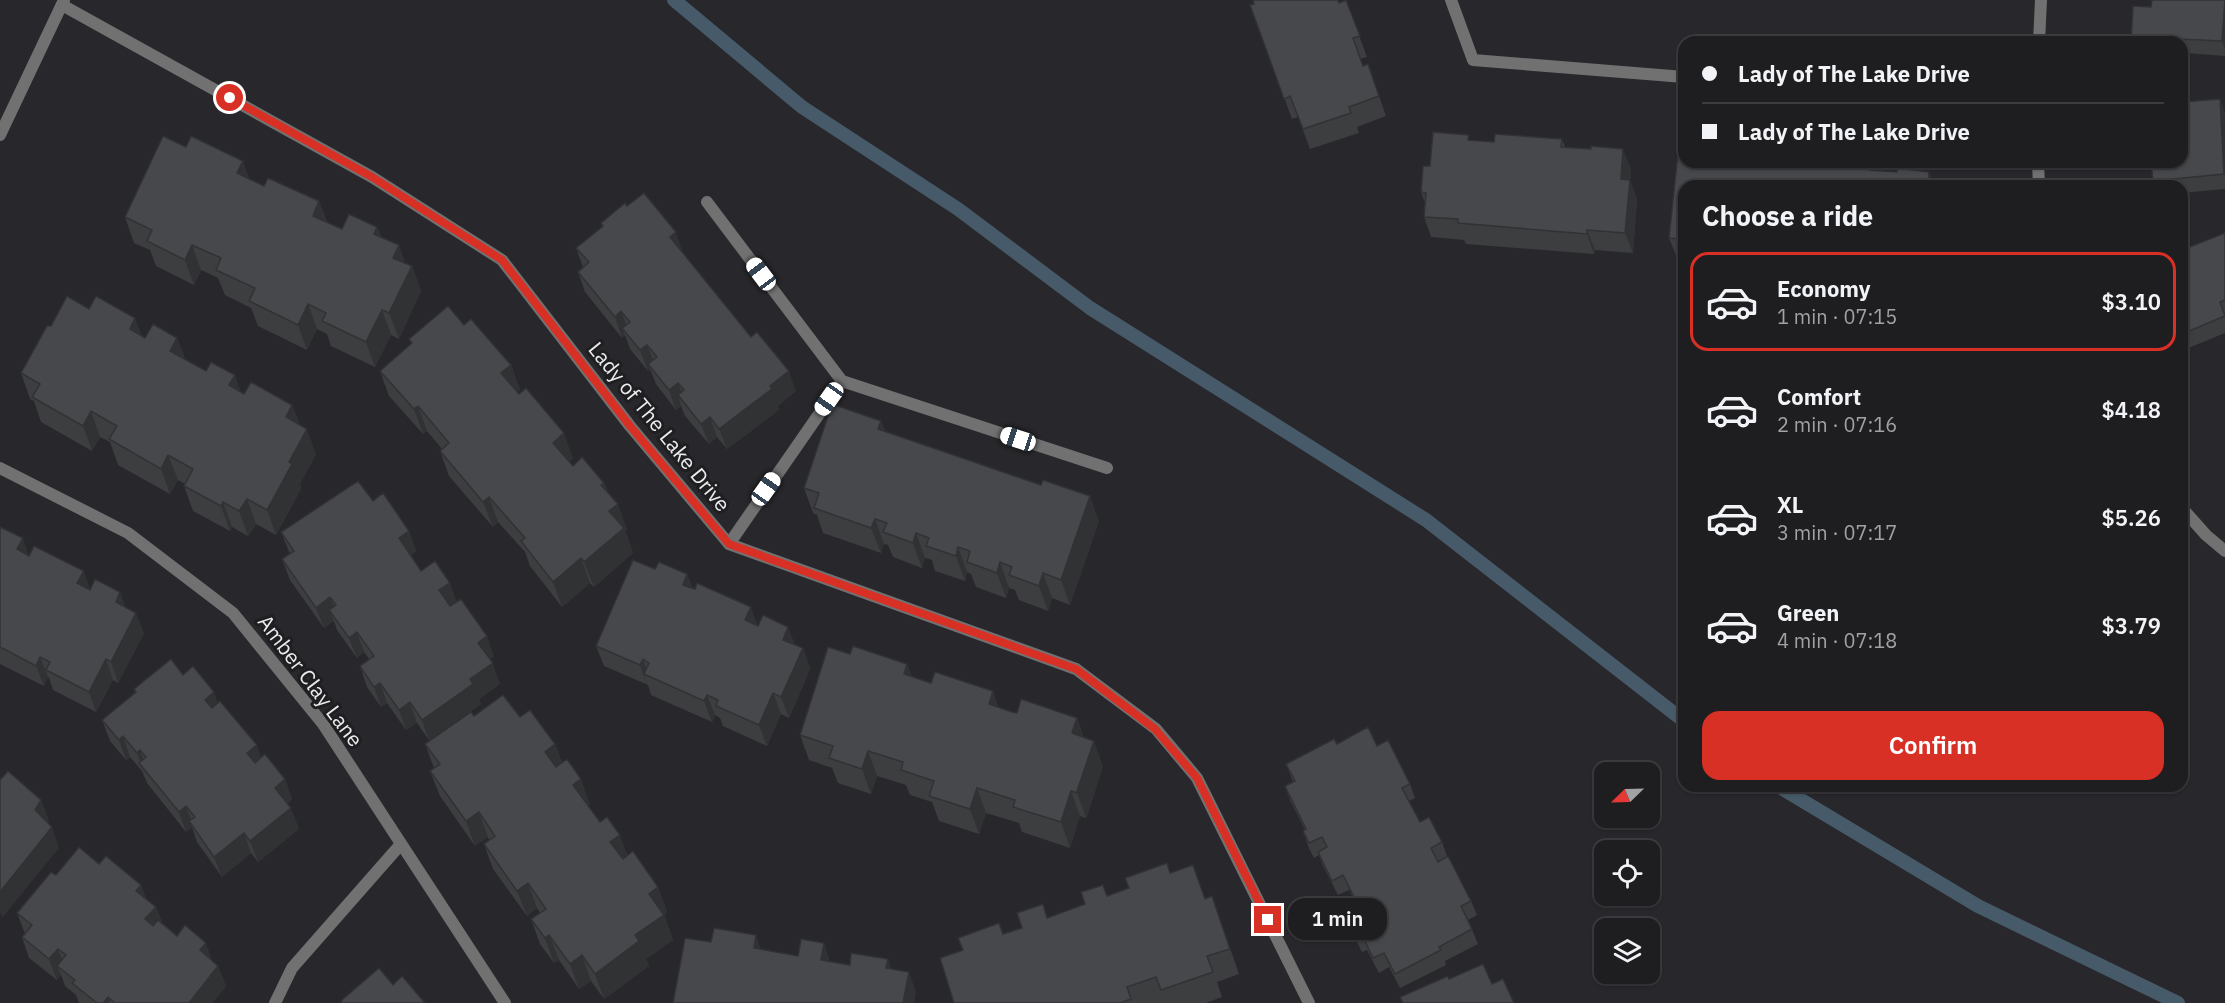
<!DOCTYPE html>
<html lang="en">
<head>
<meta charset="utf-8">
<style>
	body { margin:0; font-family:"IBM Plex Sans",sans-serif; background:#2b2a2d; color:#f1f3f6; height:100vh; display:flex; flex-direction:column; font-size:22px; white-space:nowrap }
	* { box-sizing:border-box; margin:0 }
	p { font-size:20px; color:#a1a2a5 }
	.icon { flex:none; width:33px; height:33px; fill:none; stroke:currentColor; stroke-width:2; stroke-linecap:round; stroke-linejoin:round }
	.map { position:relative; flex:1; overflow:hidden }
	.sheet { position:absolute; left:1678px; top:180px; width:510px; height:612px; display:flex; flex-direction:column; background:#1e1d20; border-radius:18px; box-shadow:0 2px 4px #0004,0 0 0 2px #3c3b3e }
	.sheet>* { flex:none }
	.hud { position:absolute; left:1678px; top:36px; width:510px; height:132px; border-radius:18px; box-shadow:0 2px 4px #0004,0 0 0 2px #3c3b3e; display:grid; align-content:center; height:132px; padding:0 24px; background:#1e1d20 }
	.needle { width:39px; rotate:247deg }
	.buttons { position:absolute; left:1594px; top:762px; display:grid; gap:12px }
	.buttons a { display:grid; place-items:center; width:66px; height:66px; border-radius:12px; background:#1e1d20; box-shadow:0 2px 4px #0004,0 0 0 2px #3c3b3e; font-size:30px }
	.end { position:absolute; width:27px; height:27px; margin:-14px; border:8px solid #d93025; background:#fff; box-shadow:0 0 0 3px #fff }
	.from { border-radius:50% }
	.bubble { position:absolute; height:42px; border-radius:18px; background:#1e1d20; box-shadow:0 2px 4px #0004,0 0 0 2px #3c3b3e; font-size:20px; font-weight:600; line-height:42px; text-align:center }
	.car { position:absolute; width:18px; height:36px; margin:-18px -9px; border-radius:8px; box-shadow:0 0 4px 2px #0007; background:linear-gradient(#fff 24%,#345 0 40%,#fff 0 76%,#345 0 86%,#fff 0) }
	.hud b { display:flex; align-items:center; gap:21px; height:57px; font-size:22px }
	.hud b+b { border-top:2px solid #3c3b3e }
	.hud i { width:15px; height:15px; background:#f1f3f6 }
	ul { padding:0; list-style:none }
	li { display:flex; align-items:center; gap:18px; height:99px; margin:0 12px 9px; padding:0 12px; border:3px solid transparent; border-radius:18px }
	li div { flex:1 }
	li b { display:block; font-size:22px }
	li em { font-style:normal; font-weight:600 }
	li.selected { border-color:#d93025 }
	li>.icon { width:54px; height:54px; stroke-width:1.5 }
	h2 { padding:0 24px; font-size:27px; line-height:72px }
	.cta { display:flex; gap:12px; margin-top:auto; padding:12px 24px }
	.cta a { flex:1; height:69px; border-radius:18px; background:#d93025; color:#fff; font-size:24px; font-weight:600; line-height:69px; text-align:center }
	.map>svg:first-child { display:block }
</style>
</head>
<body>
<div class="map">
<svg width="2225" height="1003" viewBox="0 0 2225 1003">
	<rect width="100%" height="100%" fill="#28272b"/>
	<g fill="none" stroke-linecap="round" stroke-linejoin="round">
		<g stroke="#475a69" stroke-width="14">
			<path d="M674 0 802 107 958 209 1090 308 1426 520 1684 721"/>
			<path d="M1778 786 1978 906 2178 1003"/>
		</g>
		<g stroke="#727172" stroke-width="12">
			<path d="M707 202 842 381 1107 468"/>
			<path d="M729 544 842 381"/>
		</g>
		<g stroke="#727172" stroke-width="12">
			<path d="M1451 0 1473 60 1684 77"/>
			<path d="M62 5 372 177 502 260 630 426 729 544 1076 669 1156 729 1197 778 1309 1003"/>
			<path d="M2039 42 2041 0"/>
			<path d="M0 135 64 0"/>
			<path d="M2038 162 2039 186"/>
			<path d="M0 468 128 533 233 613 323 724 505 1003"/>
			<path d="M2182 508 2206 535 2225 551"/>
			<path d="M275 1003 292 968 401 844"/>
		</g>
	</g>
	<g fill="#3c3e40">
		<path d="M1346 0 1367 57 1360 59 1363 66 1368 64 1386 116 1357 127 1359 133 1310 149 1298 117 1292 119 1250 5 1254 4 1339 3Z"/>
		<path d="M2225 0V56L2185 53 2184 65H2182V42H2131L2151 7Z"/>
		<path d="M2225 113V189L2182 193V186H2155L2153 181Z"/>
		<path d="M1562 139 1565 147 1631 169 1630 180 1637 200 1633 253 1595 250 1594 254 1466 244 1464 240 1431 237 1424 217 1425 203 1421 192 1430 166 1470 140 1494 142Z"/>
		<path d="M1684 162H1806L1807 166 1832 169 1871 163 1873 170 1897 172H1929L1684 186V259L1677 258 1669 238Z"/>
		<path d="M250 179 264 186 319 201 327 222 342 229 377 227 381 236 405 263 412 266 421 291 399 339 391 335 375 367 331 346 327 334 317 329 307 350 258 326 251 308 225 295 218 278 201 270 194 285 156 266 150 250 134 243 125 217Z"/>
		<path d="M627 206 683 253 751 337 796 391 778 406 779 410 727 449 717 437 709 444 685 416 681 406 676 410 656 384 650 369 648 371 630 349 625 335 622 338 585 292 578 272 583 267 576 248 602 227 601 223Z"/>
		<path d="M2225 233V333L2186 349 2182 341V250Z"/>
		<path d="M89 309 145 338H177L185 359 244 394 292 405 300 425 316 454 300 484 301 489 276 535 256 524 248 536 232 527 230 531 193 511 184 486 185 484 178 480 170 494 118 465 110 442 100 437 92 451 41 422 34 401 30 399 21 373 51 326Z"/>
		<path d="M464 325 511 365 520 390 517 392 573 458 570 461 573 466 604 483 608 492 627 529 625 530 633 553 594 587 590 583 562 607 530 566 525 552 498 522 493 527 449 476 440 451 442 449 427 431 423 434 389 396 380 371 411 344 409 339Z"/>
		<path d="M881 421 885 431 1099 521 1070 605 1052 598 1048 611 1019 600 1015 590 1009 588 1006 598 976 587 971 574 967 572 965 581 935 571 932 560 925 558 922 568 893 557 888 545 884 544 881 553 823 533 817 515 813 513 804 488Z"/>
		<path d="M373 501 409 531 416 551 411 555 421 571 457 601 494 656 490 659 500 684 479 699 481 704 429 740 417 723 406 730 387 703 381 707 367 687 360 666 370 660 364 652 357 658 337 630 334 621 324 628 290 580 282 559 290 554 281 532Z"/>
		<path d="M0 527 29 555 90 589 126 607 144 633 118 683 113 680 96 712 53 690 49 678 48 677 44 686 0 664Z"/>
		<path d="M655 569 687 574 693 589 758 626 803 648 810 669 789 718 781 714 767 746 723 726 720 718 715 715 712 722 651 695 648 685 604 666 596 646Z"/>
		<path d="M850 654 907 664 912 677 931 683 993 691 998 707 1012 712 1077 718 1084 738 1103 766 1087 816 1086 818 1080 816 1070 848 1022 832 1019 823 986 813 979 834 939 821 932 802 910 795 906 785 877 776 871 794 838 783 832 768 809 760 800 735Z"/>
		<path d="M183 675 218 703 261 758 285 779 292 799 288 803 299 829 258 862 251 853 222 877 197 842 192 827 186 832 147 783 142 771 130 757 126 760 110 741 102 720 135 693 134 689Z"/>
		<path d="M474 716 555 744 562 763 590 804 588 806 600 822 628 855 658 887 667 912 664 915 673 940 646 959 649 966 604 999 591 981 579 989 559 960 554 963 540 944 531 919 540 913 537 908 527 916 493 869 484 844 489 840 488 837 475 846 440 796 430 771 434 768 425 744Z"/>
		<path d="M1337 744 1377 746 1410 784 1415 798 1409 801 1420 822 1442 842 1447 856 1438 861 1471 901 1477 915 1468 920 1478 944 1445 961 1446 965 1400 988 1389 967 1379 973 1367 950 1362 952 1348 924 1343 910 1356 903 1349 890 1338 895 1323 866 1319 855 1314 858 1308 846 1303 831 1305 830 1290 800 1285 786 1293 782 1286 764Z"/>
		<path d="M99 864 141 885 146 899 156 907 162 923 177 936 218 966 226 986 212 1003H79L76 995 65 986 61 975 57 980 29 958 22 937 25 934 17 913 56 875Z"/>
		<path d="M1171 873 1205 899 1212 896 1239 974 1217 982 1222 997 1206 1003H954L963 950 1022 928 1043 904 1048 918Z"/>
	</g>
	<g fill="#313234">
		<path d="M2225 0V49L2222 41Z"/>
		<path d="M2182 47 2185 53 2184 65 2182 60Z"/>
		<path d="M2220 99 2225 113V175L2224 174Z"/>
		<path d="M1623 149 1631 169 1630 180 1637 200 1633 253 1625 233 1621 179Z"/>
		<path d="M243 161 252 186 237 173Z"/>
		<path d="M1929 172 1935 186H1928Z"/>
		<path d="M319 201 328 227 313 216Z"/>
		<path d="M377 227 386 252 374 234Z"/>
		<path d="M1587 230 1595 250 1594 254 1587 234Z"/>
		<path d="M676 232 683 253 678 258 670 237Z"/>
		<path d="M192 245 201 270 194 285 185 260Z"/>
		<path d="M399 245 408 270 393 258Z"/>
		<path d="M412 266 421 291 399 339 389 313Z"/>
		<path d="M308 304 317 329 307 350 298 325Z"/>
		<path d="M382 310 391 335 375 367 366 342Z"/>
		<path d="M621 311 629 332 622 328 625 335 622 338 615 317Z"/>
		<path d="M135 318 145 344 130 329Z"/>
		<path d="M177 338 186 364 170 351Z"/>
		<path d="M647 345 655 365 648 364 650 369 648 371 640 350Z"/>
		<path d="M511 365 520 390 510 399 501 373Z"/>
		<path d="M789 371 796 391 778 406 779 410 727 449 719 429Z"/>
		<path d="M235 375 244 400 229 385Z"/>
		<path d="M678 383 685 403 678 395 681 406 676 410 669 390Z"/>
		<path d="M292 405 302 430 286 417Z"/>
		<path d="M418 406 427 431 423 434 414 409Z"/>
		<path d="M91 411 100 437 92 451 83 426Z"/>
		<path d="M710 417 717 437 709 444 701 424Z"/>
		<path d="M881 421 890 446 878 429Z"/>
		<path d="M307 429 316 454 300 484 301 489 276 535 267 510 289 462Z"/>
		<path d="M564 433 573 458 563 468 553 443Z"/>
		<path d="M168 455 178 480 170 494 161 469Z"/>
		<path d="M604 483 613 508 618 504 627 529 625 530 633 553 594 587 584 562 609 511 601 485Z"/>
		<path d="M1090 496 1099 521 1070 605 1061 580Z"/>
		<path d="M489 497 498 522 493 527 483 502Z"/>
		<path d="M247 499 256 524 248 536 239 511Z"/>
		<path d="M223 502 232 527 230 531 221 506Z"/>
		<path d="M875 519 884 544 881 553 871 528Z"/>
		<path d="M409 531 416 551 406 558 399 538Z"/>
		<path d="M916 533 925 558 922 568 913 543Z"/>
		<path d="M23 538 30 559 17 549Z"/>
		<path d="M958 547 967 572 965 581 956 556Z"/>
		<path d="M581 558 590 583 562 607 553 582Z"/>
		<path d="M1000 562 1009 588 1006 598 997 573Z"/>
		<path d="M84 571 91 592 77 583Z"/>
		<path d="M1043 573 1052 598 1048 611 1039 586Z"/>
		<path d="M687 574 695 594 683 585Z"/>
		<path d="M450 583 457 603 446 610 439 590Z"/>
		<path d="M120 592 128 613 116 602Z"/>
		<path d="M330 597 338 618 329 610 334 621 324 628 316 608Z"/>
		<path d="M751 607 758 627 745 620Z"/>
		<path d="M136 613 144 633 118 683 111 662Z"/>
		<path d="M788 627 796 647 783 640Z"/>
		<path d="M357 632 364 652 357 658 349 638Z"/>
		<path d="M487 636 494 656 485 663 478 643Z"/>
		<path d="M803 648 810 669 789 718 781 697Z"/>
		<path d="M40 657 48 677 44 686 36 666Z"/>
		<path d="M106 659 113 680 96 712 89 692Z"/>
		<path d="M643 659 649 677 644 674 647 686 640 665Z"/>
		<path d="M493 663 500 684 479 699 481 704 429 740 422 720 470 679Z"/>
		<path d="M907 664 917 690 904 674Z"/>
		<path d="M380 683 387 703 381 707 374 687Z"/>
		<path d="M993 691 1002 716 989 704Z"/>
		<path d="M214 692 221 712 213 720 205 700Z"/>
		<path d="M773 693 781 714 767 746 759 725Z"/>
		<path d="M707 695 715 715 712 722 704 701Z"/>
		<path d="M410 702 417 723 406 730 399 710Z"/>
		<path d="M1077 718 1086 743 1072 733Z"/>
		<path d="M123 736 130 757 126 760 119 740Z"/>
		<path d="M1094 741 1103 766 1086 818 1077 793Z"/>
		<path d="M555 744 564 770 554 777 545 752Z"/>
		<path d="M257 745 264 766 254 774 247 753Z"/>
		<path d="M140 750 147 771 141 765 137 753Z"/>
		<path d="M868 751 877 776 871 794 862 769Z"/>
		<path d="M285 779 292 799 282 808 275 788Z"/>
		<path d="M581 779 590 804 582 810 573 785Z"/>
		<path d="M977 788 986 813 979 834 970 809Z"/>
		<path d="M1071 791 1080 816 1070 848 1061 822Z"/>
		<path d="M41 800 49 820 42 831 35 810Z"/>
		<path d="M186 806 193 826 189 821 192 827 186 832 179 812Z"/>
		<path d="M291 808 299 829 258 862 250 841Z"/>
		<path d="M479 812 488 837 475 846 466 821Z"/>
		<path d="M52 827 59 848 2 918 0 912V892Z"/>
		<path d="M244 833 251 853 222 877 214 857Z"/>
		<path d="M620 835 629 860 620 867 610 842Z"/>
		<path d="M528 883 537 908 527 916 517 891Z"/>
		<path d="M141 885 148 905 136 891Z"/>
		<path d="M658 887 667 912 658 919 649 894Z"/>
		<path d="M156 907 163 928 153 940 145 919Z"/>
		<path d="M664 915 673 940 646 959 649 966 604 999 595 974 635 935Z"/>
		<path d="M549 935 559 960 554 963 545 938Z"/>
		<path d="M756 935 763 955 754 948Z"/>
		<path d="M206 943 213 963 200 950Z"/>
		<path d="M824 943 831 964 821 960Z"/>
		<path d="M58 949 65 969 57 966 61 975 57 980 49 959Z"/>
		<path d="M582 955 591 981 579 989 570 964Z"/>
		<path d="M888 959 895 980 886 968Z"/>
		<path d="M218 966 226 986 212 1003H189Z"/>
		<path d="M909 972 916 992 914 1003H903Z"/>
		<path d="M108 997 110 1003H103Z"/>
	</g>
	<g fill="#46484b" stroke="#313234" stroke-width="1.5">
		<path d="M1253 0H1338L1339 3 1346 0 1360 36 1353 38 1363 66 1368 64 1379 96 1349 107 1351 113 1303 129 1290 96 1284 99 1250 5 1254 4Z"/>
		<path d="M2152 0H2225L2222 41 2180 39V42H2131L2133 6 2151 7Z"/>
		<path d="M2220 99 2224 174 2153 181 2151 162H2182V102Z"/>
		<path d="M1433 132 1469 135 1468 140 1494 142 1495 134 1562 139 1561 147 1591 149V146L1623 149 1621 179 1630 180 1625 233 1587 230V234L1458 223V219L1424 217 1426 193 1421 192 1423 166H1430Z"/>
		<path d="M163 136 186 147 191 136 243 161 237 173 264 186 268 178 319 201 313 216 342 229 349 214 377 227 374 234 399 245 393 258 412 266 389 313 382 310 366 342 322 321 326 313 308 304 298 325 249 301 255 288 216 270 221 258 192 245 185 260 147 241 152 230 125 217Z"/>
		<path d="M1678 153 1684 154V162H1804V166L1832 169 1833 162 1871 163 1870 170 1897 172V168L1929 172 1928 186H1684V239L1669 238Z"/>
		<path d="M644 193 676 232 670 237 751 337 757 332 789 371 770 386 772 389 719 429 710 417 701 424 678 395 684 390 678 383 669 390 648 364 657 357 647 345 640 350 622 328 630 322 621 311 615 317 578 272 589 262 576 248 603 226 601 223 625 203 627 206Z"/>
		<path d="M2225 233V300L2220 302 2225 316 2182 334V250Z"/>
		<path d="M67 296 89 309 96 296 135 318 130 329 145 338 153 324 177 338 170 351 206 371 211 362 235 375 229 385 244 394 251 382 292 405 286 417 307 429 289 462 292 464 267 510 247 499 239 511 223 502 221 506 184 486 193 469 168 455 161 469 109 439 117 426 91 411 83 426 32 397 40 384 21 373 47 326H51Z"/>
		<path d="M448 306 464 325 471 319 511 365 501 373 519 394 526 388 564 433 553 443 573 466 582 457 604 483 601 485 618 504 609 511 624 528 584 562 581 558 553 582 521 541 525 538 489 497 483 502 440 451 449 443 418 406 414 409 380 371 412 343 409 339Z"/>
		<path d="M832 404 881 421 878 429 1041 485 1043 480 1090 496 1061 580 1043 573 1039 586 1009 575 1012 567 1000 562 997 573 967 562 970 551 958 547 956 556 926 546 929 538 916 533 913 543 883 532 887 523 875 519 871 528 814 508 819 493 804 488Z"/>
		<path d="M358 481 373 501 383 493 409 531 399 538 421 571 435 561 450 583 439 590 450 606 461 599 487 636 478 643 493 663 470 679 473 684 422 720 410 702 399 710 380 683 374 687 360 666 374 656 357 632 349 638 329 610 336 605 330 597 316 608 282 559 294 551 281 532Z"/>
		<path d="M0 527 23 538 17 549 29 556 34 546 84 571 77 583 90 590 95 579 120 592 116 602 136 613 111 662 106 659 89 692 46 670 50 662 40 657 36 666 0 647Z"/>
		<path d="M633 560 655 569 659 562 687 574 683 585 695 589 697 583 751 607 745 620 758 626 763 615 788 627 783 640 803 648 781 697 773 693 759 725 716 706 718 700 707 695 704 701 644 674 649 663 643 659 640 665 596 646Z"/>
		<path d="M853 646 907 664 904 674 931 683 935 672 993 691 989 704 1012 712 1017 713 1021 699 1077 718 1072 733 1094 741 1077 791V793L1071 791 1061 822 1013 807 1015 800 977 788 970 809 929 796 934 781 901 770 903 762 868 751 862 769 829 758 833 746 800 735 828 647 850 654Z"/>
		<path d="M171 659 183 675 193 666 214 692 205 700 212 708 220 701 257 745 247 753 255 763 265 754 285 779 275 788 291 808 250 841 244 833 214 857 189 821 195 817 186 806 179 812 139 763 146 757 140 750 137 753 123 736 119 740 102 720 136 692 134 689Z"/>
		<path d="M503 695 520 717 530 710 555 744 545 752 556 767 567 759 581 779 573 785 600 822 607 817 620 835 610 842 623 859 633 851 658 887 649 894 664 915 635 935 639 941 595 974 582 955 570 964 549 935 545 938 531 919 546 909 528 883 517 891 484 844 495 836 479 812 466 821 430 771 440 764 425 744 471 712 474 716Z"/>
		<path d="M1368 727 1377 746 1388 740 1410 784 1402 788 1420 822 1429 817 1442 842 1431 848 1438 862 1448 856 1471 901 1461 906 1472 929 1439 947 1441 950 1395 974 1384 953 1373 958 1362 935 1357 937 1343 910 1357 903 1343 875 1332 881 1318 852 1327 847 1322 837 1309 843 1303 831 1306 829 1285 786 1295 781 1286 764 1334 739 1337 744Z"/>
		<path d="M8 771 41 800 35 810 52 827 0 892V778L1 779Z"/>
		<path d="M79 847 99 864 106 856 141 885 136 891 156 907 145 919 153 926 158 920 177 936 185 925 206 943 200 950 218 966 189 1003H115L108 997 103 1003H97L72 983 75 980 57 966 66 955 58 949 49 959 22 937 32 925 17 913 51 872 56 875Z"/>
		<path d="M1167 863 1170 873 1193 865 1205 899 1212 896 1230 949 1207 956 1213 972 1161 990 1156 977 1127 987 1131 999 1120 1003H954L940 958 963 950 958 938 999 923 1003 934 1022 928 1017 913 1043 904 1047 918 1085 904 1081 892 1103 885 1107 896 1129 888 1125 878Z"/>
		<path d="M714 928 756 935 754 948 798 956 801 939 824 943 821 960 850 965 851 953 888 959 886 968 909 972 903 1003H673L685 938 711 942Z"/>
		<path d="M1483 964 1492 984 1503 979 1514 1003H1403L1400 997 1448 976 1449 979Z"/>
		<path d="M379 968 393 985 402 976 425 1003H341V1002L343 999Z"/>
	</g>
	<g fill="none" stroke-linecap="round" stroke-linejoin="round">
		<path stroke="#d93025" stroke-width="8" d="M230 98 372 177 502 260 630 426 729 544 1076 669 1155 729 1197 778 1268 920"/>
	</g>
	<g text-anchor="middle" stroke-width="6" stroke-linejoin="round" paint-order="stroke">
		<g font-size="21" fill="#ecebee" stroke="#1f1e21">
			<text transform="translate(659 427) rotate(51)" y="7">Lady of The Lake Drive</text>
			<text transform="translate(310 681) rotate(53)" y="7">Amber Clay Lane</text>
		</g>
	</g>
</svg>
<div class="buttons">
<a><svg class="needle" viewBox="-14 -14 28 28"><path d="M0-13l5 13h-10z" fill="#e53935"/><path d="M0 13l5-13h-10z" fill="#a1a2a5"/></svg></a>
<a><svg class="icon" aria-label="locate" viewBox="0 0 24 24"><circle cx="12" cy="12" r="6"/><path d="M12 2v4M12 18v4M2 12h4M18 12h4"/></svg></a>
<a><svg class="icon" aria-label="layers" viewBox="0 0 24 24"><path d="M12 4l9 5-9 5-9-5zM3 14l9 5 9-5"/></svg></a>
</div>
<i class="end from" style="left:230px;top:98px"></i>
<i class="end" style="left:1268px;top:920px"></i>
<div class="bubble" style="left:1288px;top:898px;width:99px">1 min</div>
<i class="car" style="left:761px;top:274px;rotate:323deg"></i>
<i class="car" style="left:829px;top:399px;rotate:215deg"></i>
<i class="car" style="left:1018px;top:439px;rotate:288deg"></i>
<i class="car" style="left:766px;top:489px;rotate:35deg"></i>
<div class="hud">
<b><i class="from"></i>Lady of The Lake Drive</b>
<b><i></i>Lady of The Lake Drive</b>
</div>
<section class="sheet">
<h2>Choose a ride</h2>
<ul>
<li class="selected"><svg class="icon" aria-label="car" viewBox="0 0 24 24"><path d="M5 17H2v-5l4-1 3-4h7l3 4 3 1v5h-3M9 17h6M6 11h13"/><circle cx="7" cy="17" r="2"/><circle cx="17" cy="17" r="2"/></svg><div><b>Economy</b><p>1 min · 07:15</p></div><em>$3.10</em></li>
<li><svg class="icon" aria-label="car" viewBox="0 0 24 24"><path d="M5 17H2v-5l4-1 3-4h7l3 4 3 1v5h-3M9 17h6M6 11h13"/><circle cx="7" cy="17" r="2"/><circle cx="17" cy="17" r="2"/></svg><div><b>Comfort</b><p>2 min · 07:16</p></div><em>$4.18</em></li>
<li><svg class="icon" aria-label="car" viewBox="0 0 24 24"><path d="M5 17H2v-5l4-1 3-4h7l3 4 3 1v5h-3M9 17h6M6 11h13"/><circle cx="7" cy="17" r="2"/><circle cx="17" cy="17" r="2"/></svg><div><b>XL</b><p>3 min · 07:17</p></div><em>$5.26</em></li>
<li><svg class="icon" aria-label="car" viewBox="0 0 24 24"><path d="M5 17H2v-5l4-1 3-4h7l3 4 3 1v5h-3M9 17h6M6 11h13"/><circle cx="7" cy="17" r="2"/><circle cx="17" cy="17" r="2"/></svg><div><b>Green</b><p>4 min · 07:18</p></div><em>$3.79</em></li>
</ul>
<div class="cta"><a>Confirm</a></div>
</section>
</div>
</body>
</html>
